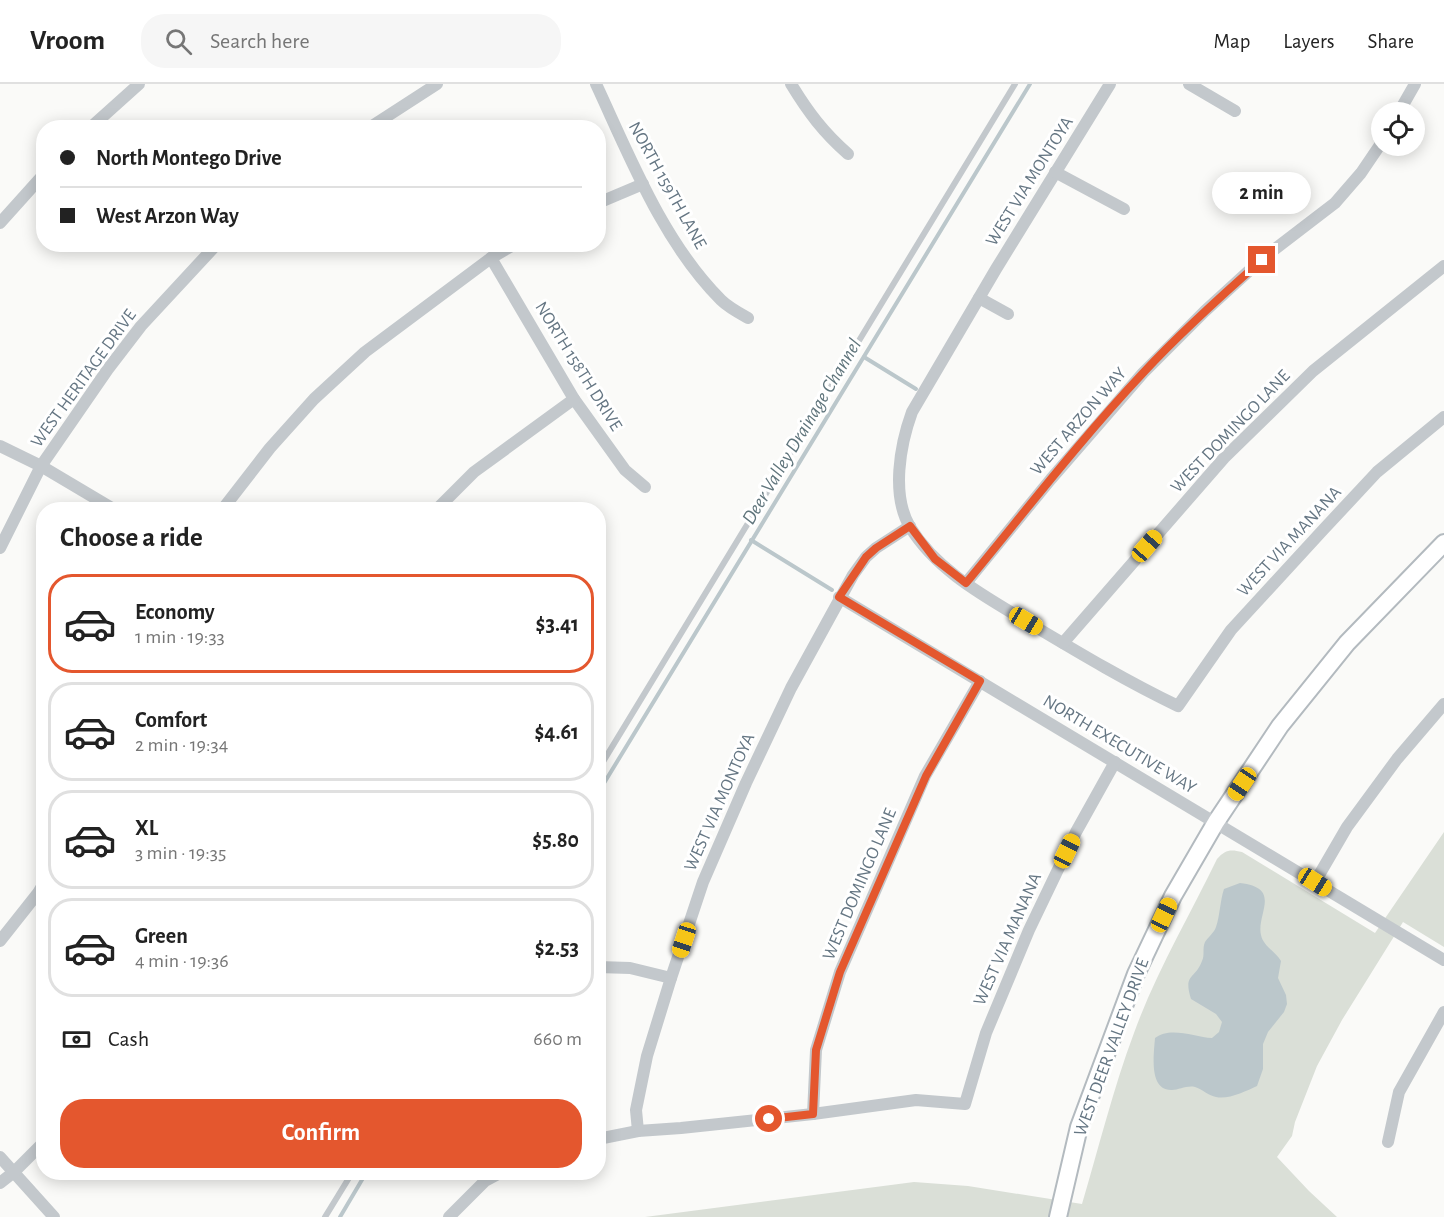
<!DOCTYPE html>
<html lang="en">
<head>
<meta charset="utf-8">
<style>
	body { margin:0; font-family:"Alegreya Sans",sans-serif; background:#f6f6f6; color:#222; height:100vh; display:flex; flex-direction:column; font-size:22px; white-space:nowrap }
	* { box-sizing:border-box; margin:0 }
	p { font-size:20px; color:#767676 }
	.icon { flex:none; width:33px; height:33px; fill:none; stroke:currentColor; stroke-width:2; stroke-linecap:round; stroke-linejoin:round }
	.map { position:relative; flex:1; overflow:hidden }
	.details { position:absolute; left:36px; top:418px; width:570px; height:678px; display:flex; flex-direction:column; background:#fff; border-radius:24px; box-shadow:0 3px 15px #0003 }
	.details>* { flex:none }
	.banner { position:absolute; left:36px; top:36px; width:570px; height:132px; border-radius:24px; box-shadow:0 3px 15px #0003; display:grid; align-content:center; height:132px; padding:0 24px; background:#fff }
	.tools { position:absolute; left:1371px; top:18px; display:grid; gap:12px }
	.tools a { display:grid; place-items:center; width:54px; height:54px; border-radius:50%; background:#fff; box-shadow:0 3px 15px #0003; font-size:30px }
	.end { position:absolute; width:27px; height:27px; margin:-14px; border:8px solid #e4572e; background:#fff; box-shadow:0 0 0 3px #fff }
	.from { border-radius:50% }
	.bubble { position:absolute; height:42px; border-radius:21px; background:#fff; box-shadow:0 3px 15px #0003; font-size:20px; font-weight:600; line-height:42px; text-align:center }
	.car { position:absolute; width:18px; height:36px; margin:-18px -9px; border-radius:8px; box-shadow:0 0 4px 2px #0007; background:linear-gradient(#f5c518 24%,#345 0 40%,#f5c518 0 76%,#345 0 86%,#f5c518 0) }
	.banner b { display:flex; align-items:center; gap:21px; height:57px; font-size:22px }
	.banner b+b { border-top:2px solid #e0e0e0 }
	.banner i { width:15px; height:15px; background:#222 }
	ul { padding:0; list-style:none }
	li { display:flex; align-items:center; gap:18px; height:99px; margin:0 12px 9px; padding:0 12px; border:3px solid #e0e0e0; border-radius:24px }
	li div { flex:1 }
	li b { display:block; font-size:22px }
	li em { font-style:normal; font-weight:600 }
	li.selected { border-color:#e4572e }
	li>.icon { width:54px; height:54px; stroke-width:1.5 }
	h2 { padding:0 24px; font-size:27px; line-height:72px }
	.pay { display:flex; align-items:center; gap:15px; height:66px; padding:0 24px; font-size:22px }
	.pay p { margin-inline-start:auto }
	.cta { display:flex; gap:12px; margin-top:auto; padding:12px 24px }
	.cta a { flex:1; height:69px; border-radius:24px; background:#e4572e; color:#fff; font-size:24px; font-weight:600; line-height:69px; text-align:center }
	header { display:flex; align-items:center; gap:36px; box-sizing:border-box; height:84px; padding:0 30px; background:#fff; border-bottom:2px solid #e0e0e0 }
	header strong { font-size:28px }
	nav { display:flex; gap:33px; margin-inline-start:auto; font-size:21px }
	.search { width:420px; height:54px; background:#f6f6f6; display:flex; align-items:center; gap:15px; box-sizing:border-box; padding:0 21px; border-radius:24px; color:#767676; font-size:22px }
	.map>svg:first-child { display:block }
</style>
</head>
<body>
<header>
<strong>Vroom</strong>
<div class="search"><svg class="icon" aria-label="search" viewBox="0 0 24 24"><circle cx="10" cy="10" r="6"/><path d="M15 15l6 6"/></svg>Search here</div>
<nav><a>Map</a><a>Layers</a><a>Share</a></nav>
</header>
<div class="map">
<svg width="1444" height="1133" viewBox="0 0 1444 1133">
	<rect width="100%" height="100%" fill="#fafaf8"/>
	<path fill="#dadfd7" d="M1444 748V863L1403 838 1342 936 1317 982 1295 1038 1292 1052 1277 1073 1309 1107 1337 1133H645L914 1098 968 1102 1082 1120C1099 1063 1113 1005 1134 949 1156 888 1189 833 1217 775 1225 766 1230 765 1242 768L1375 849Z"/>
	<path fill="#bbc7cb" d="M1240 799C1283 804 1256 830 1261 851 1263 862 1276 868 1281 877L1278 894 1286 911 1287 920 1284 928 1268 948 1263 960V985L1257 1002C1246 1007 1228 1016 1216 1013 1209 1012 1202 1005 1195 1003 1187 1001 1179 1006 1172 1006 1148 1007 1154 969 1155 954 1170 942 1195 953 1212 954L1219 948 1222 938 1216 930 1191 915C1183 889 1195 896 1202 877 1205 871 1202 865 1205 858 1208 853 1214 849 1216 843 1220 831 1220 817 1224 805Z"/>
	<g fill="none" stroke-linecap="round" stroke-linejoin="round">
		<g stroke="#bbc7cb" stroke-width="4">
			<path d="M864 273 916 305"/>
			<path d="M751 456 832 506"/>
			<path d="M598 709 1030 0"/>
			<path d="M340 1133 366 1089"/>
		</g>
		<defs>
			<path id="secondary" d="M1058 1133 1079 1043 1136 890 1173 812 1216 738 1280 642 1347 559 1444 459"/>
		</defs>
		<use href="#secondary" stroke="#b3babf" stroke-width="20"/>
		<g stroke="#c3c8cc" stroke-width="6">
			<path d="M598 686 1015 0"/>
			<path d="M325 1133 352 1089"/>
		</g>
		<g stroke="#c3c8cc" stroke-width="12">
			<path d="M596 0C630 73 663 158 721 216 728 223 739 229 748 234"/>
			<path d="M791 0C808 28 823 48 848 70"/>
			<path d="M1110 0 996 185 912 328C900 361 891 411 910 443 938 489 990 515 1034 542 1081 570 1128 598 1178 622L1231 546 1322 447 1377 388 1444 333"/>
			<path d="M1189 0 1235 27"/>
			<path d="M1399 28 1415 0"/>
			<path d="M90 44 139 0"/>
			<path d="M369 44 437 0"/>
			<path d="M1055 88 1124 125"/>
			<path d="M598 119 643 100"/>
			<path d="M0 139 44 90"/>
			<path d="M491 174 574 315 625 386 645 403"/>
			<path d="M979 214 1008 230"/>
			<path d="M0 362 41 382 115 426"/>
			<path d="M222 426 270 364 314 315 365 268 491 174 515 160"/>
			<path d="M436 426 474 388 574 315"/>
			<path d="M0 464 41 382 108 285 141 242 217 160"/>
			<path d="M966 499 1051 395 1143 289 1205 227 1262 175 1335 119 1361 89 1382 58"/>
			<path d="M839 513 1444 876"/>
			<path d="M1063 559 1224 374 1313 287 1444 182"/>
			<path d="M1315 798 1347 743 1397 675 1444 620"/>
			<path d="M0 857 38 809 44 799"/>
			<path d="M598 883 630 884 671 894"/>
			<path d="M813 1030 816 966 840 888 925 692 980 597"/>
			<path d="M638 1047 636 1026 647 972 671 894 703 798 746 699 791 604 853 491 866 473 876 464 910 442"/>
			<path d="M598 1055 638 1047 681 1044 813 1030 916 1016 965 1020 986 949 1029 846 1076 748 1115 678"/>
			<path d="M1388 1058 1399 1008 1444 928"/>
			<path d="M0 1073 54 1133"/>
			<path d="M0 1099 14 1088 44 1058"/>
			<path d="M449 1133 485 1097 500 1089"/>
		</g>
		<use href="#secondary" stroke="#fff" stroke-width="16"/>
	</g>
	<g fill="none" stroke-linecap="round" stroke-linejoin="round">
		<path stroke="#e4572e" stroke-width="8" d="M769 1035 813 1030 816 966 840 888 926 692 980 597 839 513 866 473 876 464 910 442 935 475 966 499C1024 429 1080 356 1143 289 1180 249 1221 212 1262 176"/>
	</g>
	<g text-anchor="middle" stroke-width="6" stroke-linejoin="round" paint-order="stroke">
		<g font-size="18" fill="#657683" stroke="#fff">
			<text transform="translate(1029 97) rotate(-58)" y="6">WEST VIA MONTOYA</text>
			<text transform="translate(668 101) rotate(61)" y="6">NORTH 159TH LANE</text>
			<text transform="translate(579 282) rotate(58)" y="6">NORTH 158TH DRIVE</text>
			<text transform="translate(83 294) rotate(-54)" y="6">WEST HERITAGE DRIVE</text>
			<text transform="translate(1078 337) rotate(-49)" y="6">WEST ARZON WAY</text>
			<text transform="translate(1230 347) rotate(-46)" y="6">WEST DOMINGO LANE</text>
			<text transform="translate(1289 457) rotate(-47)" y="6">WEST VIA MANANA</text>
			<text transform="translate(1120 660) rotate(31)" y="6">NORTH EXECUTIVE WAY</text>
			<text transform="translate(719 718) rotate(-66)" y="6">WEST VIA MONTOYA</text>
			<text transform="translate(859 800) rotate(-67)" y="6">WEST DOMINGO LANE</text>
			<text transform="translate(1007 855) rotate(-66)" y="6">WEST VIA MANANA</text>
			<text transform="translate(1111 963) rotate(-70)" y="6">WEST DEER VALLEY DRIVE</text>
		</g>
		<g font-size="20" font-style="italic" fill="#60757c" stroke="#fff">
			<text transform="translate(801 347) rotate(-59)" y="7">Deer Valley Drainage Channel</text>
		</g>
	</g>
</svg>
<div class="tools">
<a><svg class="icon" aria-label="locate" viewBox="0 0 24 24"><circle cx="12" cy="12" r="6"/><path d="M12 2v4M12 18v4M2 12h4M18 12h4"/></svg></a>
</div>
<i class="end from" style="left:769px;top:1035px"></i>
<i class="end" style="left:1262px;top:176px"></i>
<div class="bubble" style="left:1212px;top:88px;width:99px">2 min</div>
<i class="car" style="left:1147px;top:462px;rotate:41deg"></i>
<i class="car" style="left:1026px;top:537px;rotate:121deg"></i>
<i class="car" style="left:1242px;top:700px;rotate:214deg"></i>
<i class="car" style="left:1067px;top:767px;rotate:26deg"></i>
<i class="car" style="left:1315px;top:798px;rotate:122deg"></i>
<i class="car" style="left:1164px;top:831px;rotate:25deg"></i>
<i class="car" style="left:684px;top:856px;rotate:198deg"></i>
<div class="banner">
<b><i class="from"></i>North Montego Drive</b>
<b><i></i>West Arzon Way</b>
</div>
<section class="details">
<h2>Choose a ride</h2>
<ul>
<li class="selected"><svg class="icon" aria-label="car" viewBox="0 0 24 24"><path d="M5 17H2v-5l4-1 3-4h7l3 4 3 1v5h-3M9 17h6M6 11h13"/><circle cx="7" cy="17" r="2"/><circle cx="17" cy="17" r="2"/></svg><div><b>Economy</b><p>1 min · 19:33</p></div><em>$3.41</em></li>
<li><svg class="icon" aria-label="car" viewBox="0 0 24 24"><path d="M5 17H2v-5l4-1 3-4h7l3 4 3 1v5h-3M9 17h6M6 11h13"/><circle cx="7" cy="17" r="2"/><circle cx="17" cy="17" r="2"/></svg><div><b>Comfort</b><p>2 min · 19:34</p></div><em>$4.61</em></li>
<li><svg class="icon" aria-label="car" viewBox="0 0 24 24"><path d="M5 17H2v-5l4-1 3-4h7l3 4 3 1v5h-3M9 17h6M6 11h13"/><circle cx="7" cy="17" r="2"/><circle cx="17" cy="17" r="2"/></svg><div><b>XL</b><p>3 min · 19:35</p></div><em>$5.80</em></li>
<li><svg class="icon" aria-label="car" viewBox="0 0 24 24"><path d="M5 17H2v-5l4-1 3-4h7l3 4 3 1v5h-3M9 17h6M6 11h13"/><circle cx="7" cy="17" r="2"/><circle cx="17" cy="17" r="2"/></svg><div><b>Green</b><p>4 min · 19:36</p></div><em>$2.53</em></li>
</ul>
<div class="pay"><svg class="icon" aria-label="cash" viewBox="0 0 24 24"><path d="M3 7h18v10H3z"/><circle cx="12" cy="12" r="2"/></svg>Cash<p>660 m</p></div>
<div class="cta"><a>Confirm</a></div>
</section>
</div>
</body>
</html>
